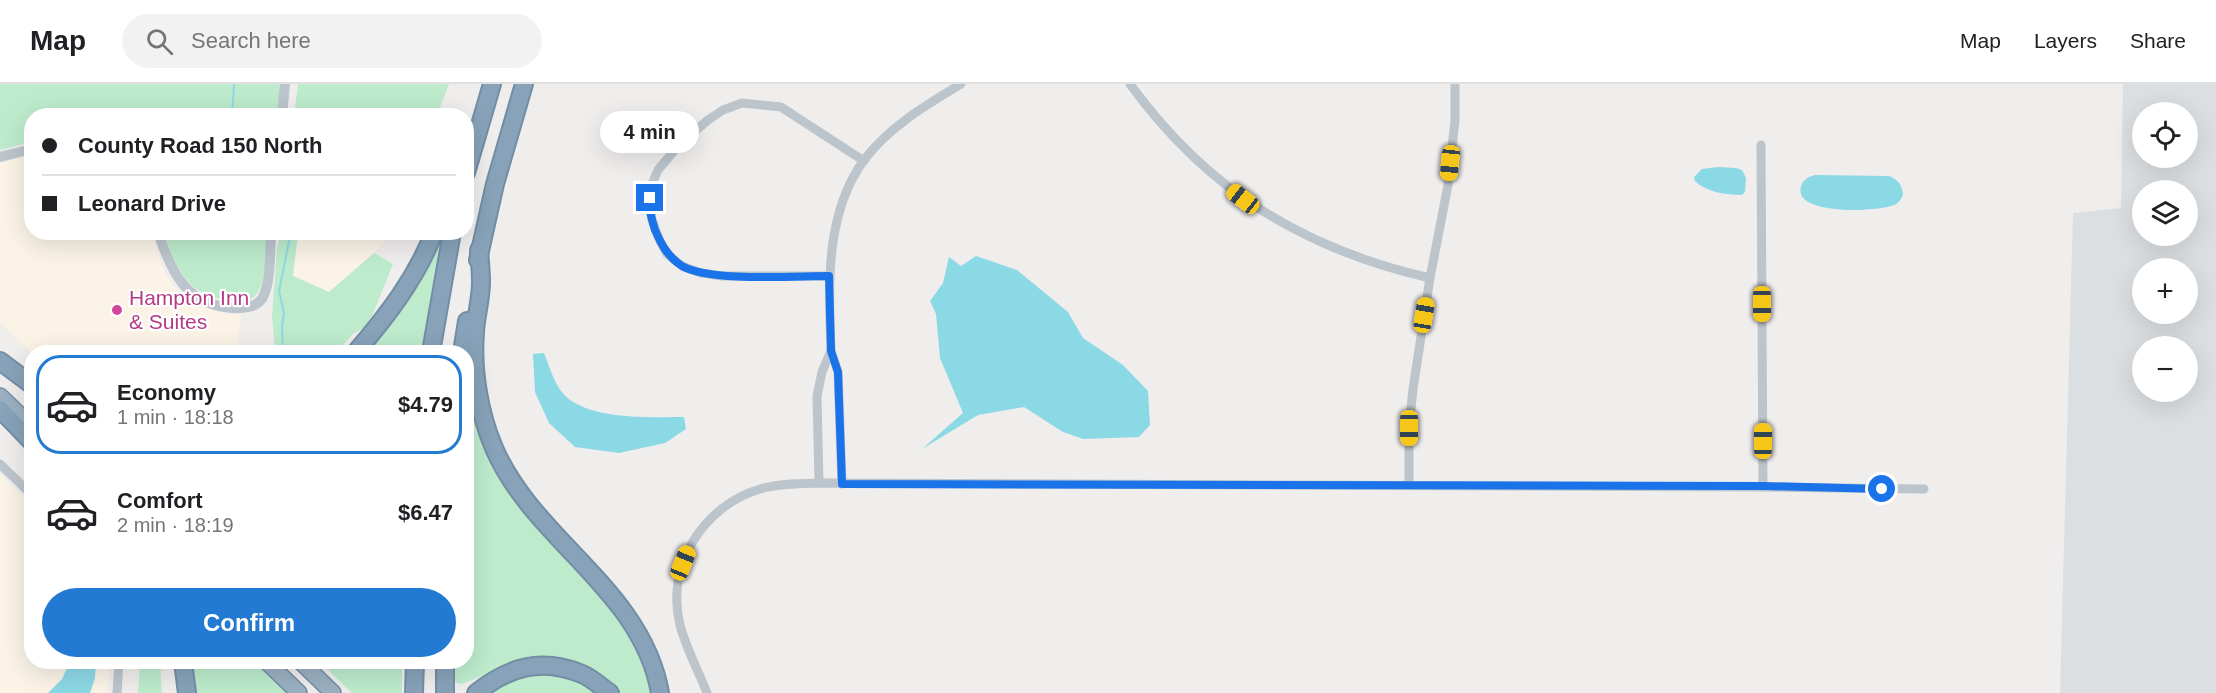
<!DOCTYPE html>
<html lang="en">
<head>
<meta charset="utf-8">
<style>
	body { margin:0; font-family:Helvetica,sans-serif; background:#f2f2f2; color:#202124; height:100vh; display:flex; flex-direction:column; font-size:22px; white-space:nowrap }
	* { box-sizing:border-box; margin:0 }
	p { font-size:20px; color:#757577 }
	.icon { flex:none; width:33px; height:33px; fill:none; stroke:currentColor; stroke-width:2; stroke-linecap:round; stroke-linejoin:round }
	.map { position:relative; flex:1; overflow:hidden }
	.details { position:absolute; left:24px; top:261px; width:450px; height:324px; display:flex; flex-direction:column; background:#fff; border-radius:24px; box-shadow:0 6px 24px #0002 }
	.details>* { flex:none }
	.top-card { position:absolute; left:24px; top:24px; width:450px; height:132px; border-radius:24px; box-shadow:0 6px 24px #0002; display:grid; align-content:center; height:132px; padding:0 18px; background:#fff }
	.controls { position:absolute; left:2132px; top:18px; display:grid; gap:12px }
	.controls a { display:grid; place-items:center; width:66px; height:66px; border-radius:50%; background:#fff; box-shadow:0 6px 24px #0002; font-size:30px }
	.end { position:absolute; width:27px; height:27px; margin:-14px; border:8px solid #1a73e8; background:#fff; box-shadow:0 0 0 3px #fff }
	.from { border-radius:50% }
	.bubble { position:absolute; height:42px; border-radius:21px; background:#fff; box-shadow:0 6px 24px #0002; font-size:20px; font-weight:700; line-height:42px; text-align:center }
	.car { position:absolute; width:18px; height:36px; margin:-18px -9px; border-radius:8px; box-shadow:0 0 4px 2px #0007; background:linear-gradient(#f5c518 24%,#345 0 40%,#f5c518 0 76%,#345 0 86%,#f5c518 0) }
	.top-card b { display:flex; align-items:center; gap:21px; height:57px; font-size:22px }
	.top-card b+b { border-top:2px solid #e0e0e0 }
	.top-card i { width:15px; height:15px; background:#202124 }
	ul { padding:10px 0 0; list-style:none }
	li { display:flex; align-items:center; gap:18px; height:99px; margin:0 12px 9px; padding:0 6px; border:3px solid transparent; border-radius:24px }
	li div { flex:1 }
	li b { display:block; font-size:22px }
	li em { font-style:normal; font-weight:700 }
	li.current { border-color:#237ad3 }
	li>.icon { width:54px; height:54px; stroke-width:1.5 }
	.button { display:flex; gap:12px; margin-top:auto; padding:12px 18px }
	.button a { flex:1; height:69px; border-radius:36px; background:#237ad3; color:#fff; font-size:24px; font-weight:700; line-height:69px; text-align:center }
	header { display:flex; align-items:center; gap:36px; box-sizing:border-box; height:84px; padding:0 30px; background:#fff; border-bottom:2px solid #e0e0e0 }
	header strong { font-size:28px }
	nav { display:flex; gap:33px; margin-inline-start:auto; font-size:21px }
	.search { width:420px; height:54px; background:#f2f2f2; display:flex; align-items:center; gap:15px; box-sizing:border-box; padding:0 21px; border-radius:33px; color:#757577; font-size:22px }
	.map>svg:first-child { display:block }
</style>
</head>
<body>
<header>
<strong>Map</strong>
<div class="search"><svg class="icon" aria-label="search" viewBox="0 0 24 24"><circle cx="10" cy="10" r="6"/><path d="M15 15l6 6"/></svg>Search here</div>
<nav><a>Map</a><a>Layers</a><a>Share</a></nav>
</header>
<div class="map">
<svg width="2216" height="609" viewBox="0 0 2216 609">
	<rect width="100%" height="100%" fill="#f0eded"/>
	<g fill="#faf3e6">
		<path d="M31 71 32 148 152 149 164 187 174 202 198 221 222 229 241 231 237 268 32 269 0 238V79Z"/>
		<path d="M298 149H388L383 160 330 208 293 192Z"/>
		<path d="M0 390 31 421 32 578H110L108 609H0Z"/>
	</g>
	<path fill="#dcdfe2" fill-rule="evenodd" d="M2123 0H2216V609H2060L2073 129 2121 124ZM2142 28H2187V74H2142ZM2142 106H2187V152H2142ZM2142 184H2187V230H2142ZM2142 262H2187V308H2142Z"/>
	<g fill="#bdebcc">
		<path d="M0 0H281L278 31 32 32 31 58 0 66Z"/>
		<path d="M298 0H449L437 31H294Z"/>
		<path d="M164 149H267C266 167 267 191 258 208 252 217 244 218 234 217 188 213 178 188 164 149Z"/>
		<path d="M281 149H298L293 192 329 208 374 169 393 180 373 230 364 244 353 250 336 268H272L275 266 272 232 277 164Z"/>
		<path d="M441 149 422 268H362Z"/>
		<path d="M467 280 480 341 621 535 637 568 652 609H614L595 591 500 585 462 600 457 599 453 595V578H466Z"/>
		<path d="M140 578H160L162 609H138Z"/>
		<path d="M186 578H256L288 609H191Z"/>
		<path d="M320 578H402V609H352Z"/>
		<path d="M541 588C561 591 583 594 598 609H486L514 593Z"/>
	</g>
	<g fill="#8cd9e6">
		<path d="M1718 83 1736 84 1742 86 1746 94 1745 108 1742 111C1726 111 1706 108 1695 97L1694 93 1702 85Z"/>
		<path d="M1815 91 1889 92C1899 96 1902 101 1903 111 1901 115 1899 119 1894 121 1878 128 1792 132 1801 102 1804 95 1808 93 1815 91Z"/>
		<path d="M976 172 1017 186 1068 228 1083 254 1123 281 1148 307 1150 341 1139 353 1083 355 1063 348 1024 323 978 331 922 365 963 329 940 274 936 230 930 217 943 199 949 173 961 182Z"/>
		<path d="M544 269C549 281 553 296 561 307 583 337 651 333 684 333L686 345 665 359 619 369 575 363 549 339 535 308 533 270Z"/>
		<path d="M74 578H96L95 594 90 609H48L62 595 67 584Z"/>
	</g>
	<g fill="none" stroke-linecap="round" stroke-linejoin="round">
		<g stroke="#8cd9e6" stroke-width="2">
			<path d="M232 32 234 0"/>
			<path d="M283 268 282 242 284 229 279 207 291 148"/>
		</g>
		<defs>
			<g id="trunk">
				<path d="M0 312 32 343"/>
				<path d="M267 578 299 609"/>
				<path d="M301 578 333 609"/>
			</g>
			<g id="motorway">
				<path d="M466 89 492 0"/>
				<path d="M479 166C480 177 481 188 481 198 481 215 476 231 475 248 472 286 479 329 494 364 534 457 642 505 660 609"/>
				<path d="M478 176 495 100 524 0"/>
				<path d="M356 268C387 232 417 193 434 148"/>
				<path d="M431 268 452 148"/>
				<path d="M462 268 467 237"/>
				<path d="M0 277 32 301"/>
				<path d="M0 325 32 358"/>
				<path d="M183 578 187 609"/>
				<path d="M414 609 415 578"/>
				<path d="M445 609V578"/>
				<path d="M476 609C509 583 541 573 582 590 592 594 601 603 610 609"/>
			</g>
		</defs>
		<use href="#trunk" stroke="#728ea5" stroke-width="18"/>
		<use href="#motorway" stroke="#728ea5" stroke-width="20"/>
		<g stroke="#bcc5cc" stroke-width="9">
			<path d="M1130 0C1207 106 1303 165 1430 194"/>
			<path d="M1761 61 1763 403"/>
			<path d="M829 192H722L701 189 682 182 667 170 660 157 652 136 649 118 652 100 658 86 678 62 708 36 723 26 742 19 781 23 864 77"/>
			<path d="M831 267C829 203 824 131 864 76 889 43 926 21 961 0"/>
			<path d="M0 380 32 411"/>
			<path d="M819 399 817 312 822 288 831 267 838 288 842 400"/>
			<path d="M1409 401V344L1413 305 1430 194 1448 101 1455 36V0"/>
			<path d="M117 609 119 578"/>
			<path d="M707 609C698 586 686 564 680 541 665 482 703 422 760 405 779 399 800 400 819 399L1763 403 1924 405"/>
		</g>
		<g stroke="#bcc5cc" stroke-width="10">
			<path d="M282 32 285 0"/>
			<path d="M0 73 32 65"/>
			<path d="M158 148C172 191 188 224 239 224 249 224 258 222 263 213 271 198 270 166 271 148"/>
		</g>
		<use href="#trunk" stroke="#9ab0c2" stroke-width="15"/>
		<use href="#motorway" stroke="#87a2b9" stroke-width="16"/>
	</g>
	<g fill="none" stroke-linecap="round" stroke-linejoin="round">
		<path stroke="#1a73e8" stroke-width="8" d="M650 114C648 124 652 136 655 146 661 160 668 173 682 182 710 198 794 192 829 192L831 267 838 288 842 400 1764 402 1882 405"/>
	</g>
	<circle fill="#d1479c" stroke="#fff" stroke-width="2" cx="117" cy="226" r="6"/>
	<g text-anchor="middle" stroke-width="4.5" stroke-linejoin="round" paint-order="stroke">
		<g font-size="21" fill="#b23c85" stroke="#fff" text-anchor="start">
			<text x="129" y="221">Hampton Inn<tspan x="129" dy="24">&amp; Suites</tspan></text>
		</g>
	</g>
</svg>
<div class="controls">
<a><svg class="icon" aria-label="locate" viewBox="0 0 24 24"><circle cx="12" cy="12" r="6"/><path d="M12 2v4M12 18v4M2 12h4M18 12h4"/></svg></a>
<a><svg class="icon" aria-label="layers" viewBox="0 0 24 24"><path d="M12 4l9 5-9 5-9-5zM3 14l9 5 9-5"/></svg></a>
<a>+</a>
<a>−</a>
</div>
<i class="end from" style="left:1882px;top:405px"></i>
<i class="end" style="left:650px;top:114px"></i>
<div class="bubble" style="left:600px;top:27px;width:99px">4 min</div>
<i class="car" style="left:1450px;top:79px;rotate:186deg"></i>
<i class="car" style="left:1243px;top:115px;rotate:308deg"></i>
<i class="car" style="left:1762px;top:220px;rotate:180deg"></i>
<i class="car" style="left:1424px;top:231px;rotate:9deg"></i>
<i class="car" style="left:1409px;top:344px;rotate:180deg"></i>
<i class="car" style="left:1763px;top:357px;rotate:0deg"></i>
<i class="car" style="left:683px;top:479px;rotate:22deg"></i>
<div class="top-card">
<b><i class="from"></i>County Road 150 North</b>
<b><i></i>Leonard Drive</b>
</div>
<section class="details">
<ul>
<li class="current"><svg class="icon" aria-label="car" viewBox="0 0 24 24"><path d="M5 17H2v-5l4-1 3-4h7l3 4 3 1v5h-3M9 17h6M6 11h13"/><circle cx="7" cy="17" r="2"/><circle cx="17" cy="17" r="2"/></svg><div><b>Economy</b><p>1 min · 18:18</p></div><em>$4.79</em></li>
<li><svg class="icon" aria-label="car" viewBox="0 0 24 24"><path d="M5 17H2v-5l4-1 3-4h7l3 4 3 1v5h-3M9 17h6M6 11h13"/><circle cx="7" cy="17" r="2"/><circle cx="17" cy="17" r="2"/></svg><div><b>Comfort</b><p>2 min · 18:19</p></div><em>$6.47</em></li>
</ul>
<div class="button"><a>Confirm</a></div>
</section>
</div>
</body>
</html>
